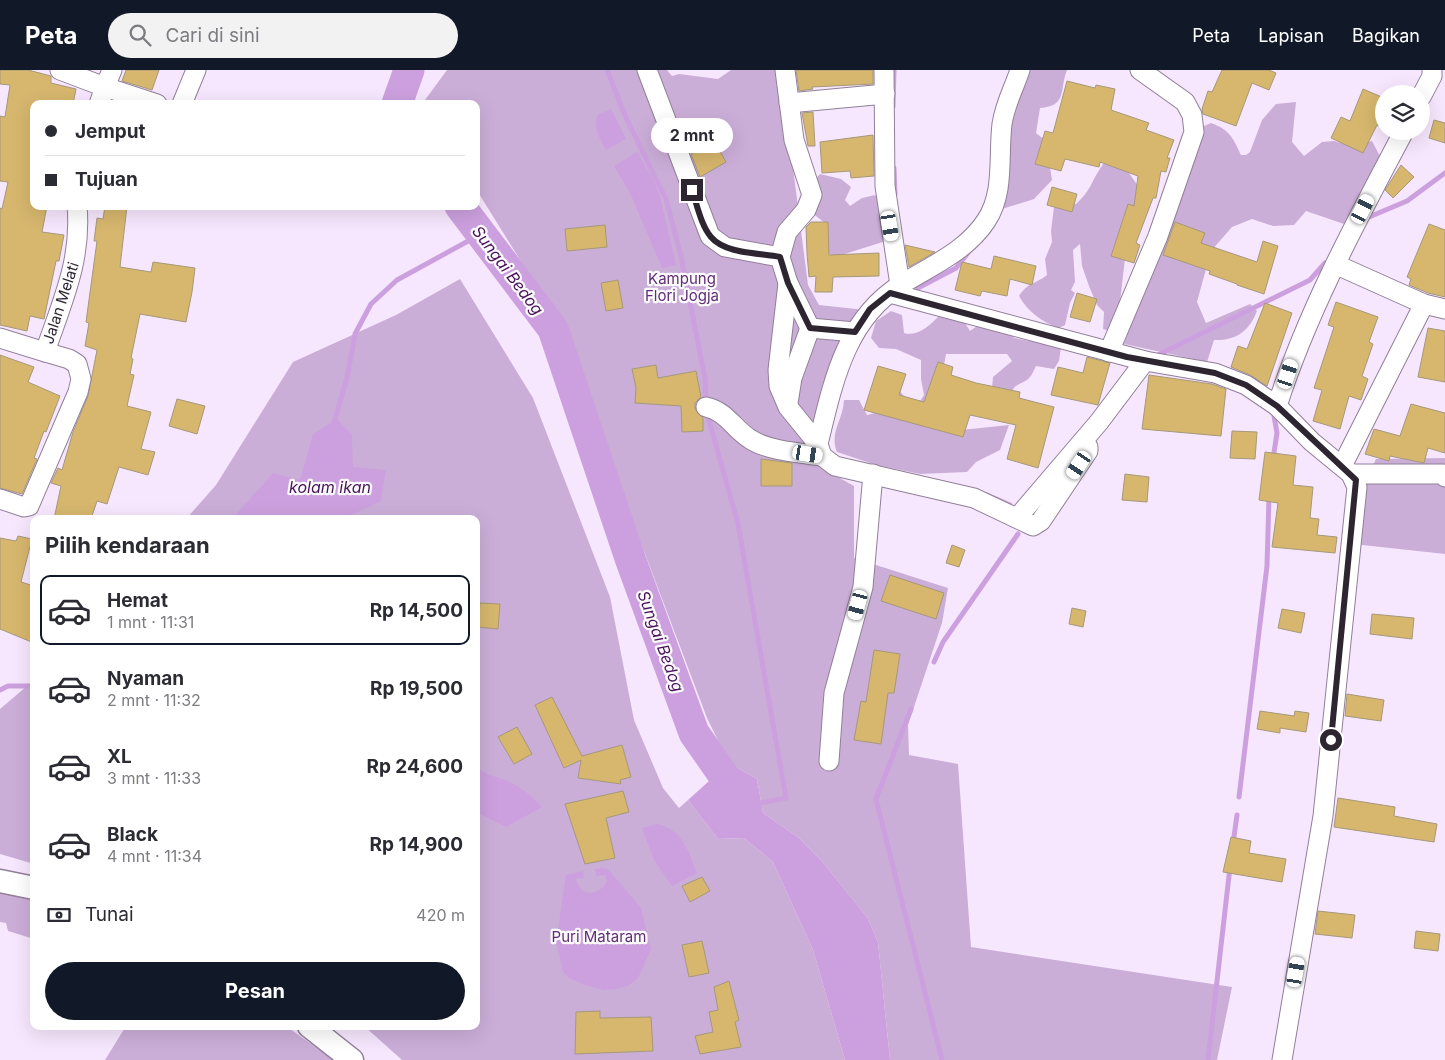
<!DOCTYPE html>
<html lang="id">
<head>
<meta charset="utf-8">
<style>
	body { margin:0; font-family:Inter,sans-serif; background:#f2f2f3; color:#2b2b33; height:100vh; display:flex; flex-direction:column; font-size:19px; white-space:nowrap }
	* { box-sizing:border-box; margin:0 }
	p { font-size:16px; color:#7c7c81 }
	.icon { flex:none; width:28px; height:28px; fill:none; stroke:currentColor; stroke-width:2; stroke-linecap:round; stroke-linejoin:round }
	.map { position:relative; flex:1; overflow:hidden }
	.details { position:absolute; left:30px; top:445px; width:450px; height:515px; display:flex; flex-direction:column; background:#fff; border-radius:10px; box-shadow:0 5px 20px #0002 }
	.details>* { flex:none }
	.guide { position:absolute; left:30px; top:30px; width:450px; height:110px; border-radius:10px; box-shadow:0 5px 20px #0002; display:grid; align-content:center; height:110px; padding:0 15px; background:#fff }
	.fabs { position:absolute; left:1375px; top:15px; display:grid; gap:10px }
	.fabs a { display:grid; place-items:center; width:55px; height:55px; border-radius:50%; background:#fff; box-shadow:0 5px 20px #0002; font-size:25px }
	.end { position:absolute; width:22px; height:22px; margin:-11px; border:6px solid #2d2631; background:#fff; box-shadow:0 0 0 2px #fff }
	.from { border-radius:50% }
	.bubble { position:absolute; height:35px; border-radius:18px; background:#fff; box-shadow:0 5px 20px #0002; font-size:16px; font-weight:700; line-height:35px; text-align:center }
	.car { position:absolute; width:15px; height:30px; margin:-15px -8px; border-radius:6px; box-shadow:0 0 4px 1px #0007; background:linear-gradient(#fff 24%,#345 0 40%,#fff 0 76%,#345 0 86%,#fff 0) }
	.guide b { display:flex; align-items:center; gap:18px; height:48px; font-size:19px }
	.guide b+b { border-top:1px solid #e1e1e2 }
	.guide i { width:12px; height:12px; background:#2b2b33 }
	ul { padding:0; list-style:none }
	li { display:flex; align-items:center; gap:15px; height:70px; margin:0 10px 8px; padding:0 5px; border:2px solid transparent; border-radius:10px }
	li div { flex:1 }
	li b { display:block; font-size:19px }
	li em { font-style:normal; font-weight:700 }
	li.on { border-color:#111827 }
	li>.icon { width:45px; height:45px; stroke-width:1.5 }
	h2 { padding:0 15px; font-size:22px; line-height:60px }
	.pay { display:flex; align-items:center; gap:12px; height:55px; padding:0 15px; font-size:19px }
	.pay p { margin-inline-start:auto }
	.cta { display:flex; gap:10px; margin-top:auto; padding:10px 15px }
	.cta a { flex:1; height:58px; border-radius:30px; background:#111827; color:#fff; font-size:20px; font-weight:700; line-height:58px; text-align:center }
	header { display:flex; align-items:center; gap:30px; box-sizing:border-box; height:70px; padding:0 25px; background:#111827; color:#fff }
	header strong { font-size:24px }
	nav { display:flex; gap:28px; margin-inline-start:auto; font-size:18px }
	.search { width:350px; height:45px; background:#f2f2f3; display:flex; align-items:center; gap:12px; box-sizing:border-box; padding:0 18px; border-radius:28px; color:#7c7c81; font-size:19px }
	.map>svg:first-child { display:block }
</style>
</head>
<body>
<header>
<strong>Peta</strong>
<div class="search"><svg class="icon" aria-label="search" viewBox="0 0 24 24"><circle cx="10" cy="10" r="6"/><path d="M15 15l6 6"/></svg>Cari di sini</div>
<nav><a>Peta</a><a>Lapisan</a><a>Bagikan</a></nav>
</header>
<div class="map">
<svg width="1445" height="990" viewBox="0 0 1445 990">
	<rect width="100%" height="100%" fill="#f7e7fe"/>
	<g fill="#cbaed8">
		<path d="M447 0H667L672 6 679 4 718 9 731 0H778L783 55 793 98 808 215 819 235 865 240 812 378 829 402 854 416V488L948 518 942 553 908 655 909 685 958 694 971 877 1232 917 1217 990H890L878 872 867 847 821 790 798 767 763 743 757 709 729 693 707 648 630 444 568 267 476 119V34H422Z"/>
		<path d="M1027 0H1067C1059 20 1068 36 1040 38L1036 63 1046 71 1052 110 1034 129 1002 139 1006 65Z"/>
		<path d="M1296 32 1292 72 1304 86 1322 72 1334 71 1351 76 1372 71 1382 90 1347 155 1306 141 1294 155 1273 156 1252 149 1232 157 1211 181 1197 232 1206 253 1250 234 1257 241C1249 262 1235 271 1214 270L1207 292 1124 274 1195 71 1204 56 1211 53C1230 60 1233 68 1241 85H1246L1250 82 1262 50 1276 34Z"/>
		<path d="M1105 92H1127L1129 103 1150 133 1126 180 1119 240 1109 261 1103 259 1104 242 1097 235 1089 216 1082 196 1080 174 1073 180 1075 212 1071 220 1075 223 1070 233 1065 255 1059 258C1042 252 1028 242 1019 226 1028 212 1036 214 1047 205L1045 189 1052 172 1051 161 1054 137 1063 133 1076 134C1093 119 1091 109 1105 92Z"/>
		<path d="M820 104 841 109 851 117 845 130 850 136 862 128 875 125 882 133 886 171 835 187 826 182 825 153 811 142 812 113Z"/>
		<path d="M460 209 533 328 610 527 634 650 663 718 679 738 688 730 718 769 744 768 773 792 813 880 845 990H402L364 956H476V449H186L216 415 293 292 396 245Z"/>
		<path d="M891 241 902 245 904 263C917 267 929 256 939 246L962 248 970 261 983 252 1005 258 1014 268 1061 277 1059 291 1054 299 1036 296C1034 300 1032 305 1029 308 1022 315 1013 313 1011 325L992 318 993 307 1012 291 1007 284H946L936 340 942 362 1009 355 1000 380 976 392 967 402 920 404 876 395 837 382C829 362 843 351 844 330H859L867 345 875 343 898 319 915 339 924 325 921 309V290L896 279 879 278 871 268 876 251Z"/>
		<path d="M1445 388V484L1353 474 1357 430 1376 389Z"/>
		<path d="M34 610V794L0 784V639Z"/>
		<path d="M0 821 34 828V869L8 861 6 853 0 852Z"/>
		<path d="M126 956H286L334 990H105Z"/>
	</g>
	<g fill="#cca0de">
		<path d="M611 39 626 69 606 80C599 68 593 57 598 44Z"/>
		<path d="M637 82 653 109 660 126 676 195 662 198 630 123 614 96Z"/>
		<path d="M337 349 352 364 353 397 386 400 381 431 351 445 350 449H232L273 403 300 410 313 364Z"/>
		<path d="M729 693 757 709 763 743 798 767 821 790 867 847 878 872 890 990H845L813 880 773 792 744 768 718 769 688 730Z"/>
		<path d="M476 697C485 704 491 705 502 709 516 713 533 726 542 737L506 757 478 743 476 740Z"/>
		<path d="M657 754C683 760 688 781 697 803L672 816 654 790 642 758Z"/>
		<path d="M602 798 608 799 641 838 651 879 638 908 628 916 616 919 604 920 585 915 569 908 563 902 556 873 566 805 583 801 584 808 576 809C580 828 600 826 607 811L605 805 596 806 595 799Z"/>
	</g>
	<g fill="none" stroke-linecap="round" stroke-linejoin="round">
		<g stroke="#cca0de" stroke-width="5">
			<path d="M607 0 626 48 666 129 681 186 705 309 706 335"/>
			<path d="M893 37 894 0"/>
			<path d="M894 98 895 124"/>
			<path d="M1369 147 1407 131 1445 103"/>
			<path d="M918 218 956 198 971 179"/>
			<path d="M1156 286 1310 210 1325 193"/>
			<path d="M1273 340 1277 363 1273 389"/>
			<path d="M707 343 738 454 786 728 756 734"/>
			<path d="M333 356 347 308 355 264 371 234 397 210 481 164"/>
			<path d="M987 425 1010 435"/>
			<path d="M934 592 943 572 1018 464"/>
			<path d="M0 620 8 616H34"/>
			<path d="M911 639 876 729 942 990"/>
			<path d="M1239 727 1267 496 1269 427"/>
			<path d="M1233 774 1237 745"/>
			<path d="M1208 990 1230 797"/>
		</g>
		<g stroke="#cca0de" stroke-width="31">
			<path d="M397 34 409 0"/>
			<path d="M460 136 553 259 631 491 694 663 745 736"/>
		</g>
	</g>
	<g fill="#d7b76e" stroke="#a5987b">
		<path d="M0 0H28L51 6V13L76 19 73 34H34V136H47L42 162 64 165 59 191H56L44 249 30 246 27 261 0 255V138L2 139 8 112 0 111V46L5 47 10 15 0 14Z"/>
		<path d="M126 0H159L152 20 122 11Z"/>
		<path d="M796 0H873V14L812 17 813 19 799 21Z"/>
		<path d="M1222 0H1269L1276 3 1269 20 1252 13 1236 56 1203 44 1202 39 1208 21 1212 22Z"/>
		<path d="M1067 11 1095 18 1096 15 1115 19 1111 40 1149 53 1146 60 1174 70 1167 88H1170L1166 102 1161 101 1156 128H1153L1136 173 1140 175 1134 193 1111 186 1128 134 1134 136 1138 106 1100 92 1099 97 1065 89 1061 101 1035 94 1045 61 1053 63Z"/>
		<path d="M1363 19 1384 28V58L1377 55 1363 83 1331 68 1341 47 1350 51Z"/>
		<path d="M813 42 815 76H808L802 43Z"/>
		<path d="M1434 50 1445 53V73L1429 68Z"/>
		<path d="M873 65 874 106 851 108 850 101 822 103 820 72Z"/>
		<path d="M714 71 726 92 700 107 691 84Z"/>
		<path d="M1401 95 1414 107 1393 128 1385 120Z"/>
		<path d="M1052 117 1077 124 1072 142 1047 135Z"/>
		<path d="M105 136H127L120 197 151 202 153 192 195 198 192 222 186 252 140 244 131 288 133 289 130 304 134 305 127 336 151 342 141 379 155 382 148 405 119 397 107 434 97 431 91 449H54L61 416 51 413 58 398 62 400 73 362 88 326 97 280 85 276 89 253 86 252 97 171H94L97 148 103 149Z"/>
		<path d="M811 152H828L829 185 879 183V206L833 207 832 222H815L816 206 809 207 807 183 806 157Z"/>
		<path d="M1175 152 1205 163 1201 173 1257 192 1263 171 1278 176 1264 224 1237 215V214L1209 204 1210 201 1163 185Z"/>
		<path d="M1429 154 1445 160V227L1428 223 1409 215 1411 209 1407 207Z"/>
		<path d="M605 155 607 177 567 181 565 159Z"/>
		<path d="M905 175 935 182 909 197Z"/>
		<path d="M994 186 1036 196 1032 215 1010 209 1007 226 982 221 980 226 955 220 962 192 991 199Z"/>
		<path d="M618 210 623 238 606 241 601 213Z"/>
		<path d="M1077 223 1097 229 1090 252 1070 247Z"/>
		<path d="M1336 232 1378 247 1369 272 1373 274 1362 306 1368 309 1361 330 1349 326 1340 359 1313 351 1322 320 1314 318 1334 257 1328 255Z"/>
		<path d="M1265 233 1292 243 1267 316 1250 305 1231 297 1238 276 1247 279Z"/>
		<path d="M1428 258 1445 261V312L1418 307Z"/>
		<path d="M0 285 34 297 28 312 60 326 46 362 44 361 34 388 37 389 22 424 0 418Z"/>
		<path d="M1087 287 1110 293 1098 335 1051 325 1058 297 1083 303Z"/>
		<path d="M938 292 953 297 951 305 976 313 1020 322 1019 328 1054 337 1038 398 1007 389 1016 355 970 345 963 367 864 340 878 296 906 304 899 325 924 332Z"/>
		<path d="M656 295 658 308 696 301 701 327 695 333V339L703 348V361L682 362 681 336 635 333 636 318 632 299Z"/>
		<path d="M1149 305 1212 314 1226 319 1221 366 1142 359Z"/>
		<path d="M177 329 205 336 197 364 169 356Z"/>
		<path d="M1411 334 1445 343V383L1428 378 1424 393 1390 386 1389 391 1365 384 1374 359 1400 366Z"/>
		<path d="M1232 361 1257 362 1255 389 1230 388Z"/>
		<path d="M1265 382 1296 386 1293 415 1313 417 1310 448 1319 449 1317 465 1337 467 1335 483 1272 477 1278 433 1259 430Z"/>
		<path d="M761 389 792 393V416H761Z"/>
		<path d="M1125 404 1149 407 1147 432 1122 430Z"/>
		<path d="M18 466 32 469 21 512 34 516V573L0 559V468L16 471Z"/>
		<path d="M952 475 965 480 959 497 946 493Z"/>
		<path d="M890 505 944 523 936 549 881 531Z"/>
		<path d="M480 533 500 534 498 559 478 557Z"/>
		<path d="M1072 538 1086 541 1083 557 1069 554Z"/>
		<path d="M1282 539 1305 543 1301 563 1278 558Z"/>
		<path d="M1372 544 1414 548 1412 569 1370 564Z"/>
		<path d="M874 580 900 584 894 623H888L881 674 854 670 861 631 866 632Z"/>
		<path d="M1347 624 1384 630 1381 651 1345 646Z"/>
		<path d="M552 627 582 686 622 675 631 707 620 710 621 714 578 708 581 690 564 698 535 635Z"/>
		<path d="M1260 641 1294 646 1295 641 1309 643 1306 662 1280 658V663L1257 659Z"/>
		<path d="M517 657 532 684 514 694 498 667Z"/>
		<path d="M623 721 629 742 606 748 615 788 585 794 565 734Z"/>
		<path d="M1338 728 1395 737 1394 746 1437 754 1434 772 1334 757Z"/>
		<path d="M1231 767 1251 771 1249 783 1286 789 1282 812 1223 802Z"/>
		<path d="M702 807 710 821 690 832 682 816Z"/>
		<path d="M1318 841 1355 845 1352 868 1315 864Z"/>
		<path d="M1416 861 1440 864 1438 881 1414 878Z"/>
		<path d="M702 871 709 903 689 907 682 875Z"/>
		<path d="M729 911 739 950 735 952 741 977 700 984 695 966 713 962 709 942 718 940 714 917Z"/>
		<path d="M600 941V948L651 947 653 981 575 984 576 942Z"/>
	</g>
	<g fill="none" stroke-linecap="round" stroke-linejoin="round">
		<defs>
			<g id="minor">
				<path d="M60 0 105 17 99 34"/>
				<path d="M112 0 105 17 157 34"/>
				<path d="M647 0 710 166 725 177 780 187"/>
				<path d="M785 0 794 70 812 125 806 140 787 162 780 187 788 213 778 300 779 316 788 337 818 374"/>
				<path d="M884 0 885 116 900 215"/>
				<path d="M1020 0C1014 18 1005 34 1002 54 998 86 1005 123 986 151 966 181 933 195 902 214 845 249 833 313 818 374L822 386 835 396 974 428 1033 456 1041 451 1088 381V377L1083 371"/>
				<path d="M1421 27 1432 6V0"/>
				<path d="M789 33 885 24"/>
				<path d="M182 34 196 0"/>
				<path d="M1337 195 1424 234 1445 239"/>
				<path d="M788 213 810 258 855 262"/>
				<path d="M890 223 1145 291 1215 303 1246 315 1277 336"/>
				<path d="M0 268 45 282C62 232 82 190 77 136"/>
				<path d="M1109 282 1158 166 1194 62 1192 45 1185 32 1140 0"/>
				<path d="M788 333 792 308 810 258"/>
				<path d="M706 337C726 341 734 359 750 369 768 381 801 383 822 386"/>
				<path d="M1342 396 1424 234"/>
				<path d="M1351 404H1443L1445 407"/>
				<path d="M0 429 24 437 29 436 78 322 81 309 77 294 69 289 45 282"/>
				<path d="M1017 448 1099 352 1145 291"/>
				<path d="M829 691 834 623 863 517 873 404"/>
				<path d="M1282 990 1323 746 1357 417 1351 404 1312 372 1277 336C1308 240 1357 150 1404 61"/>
			</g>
			<g id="major">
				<path d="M0 811 34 818"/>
				<path d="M309 956 352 990"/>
			</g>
		</defs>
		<use href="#minor" stroke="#917f99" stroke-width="21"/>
		<use href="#major" stroke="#917f99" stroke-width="25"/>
		<use href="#minor" stroke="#fff" stroke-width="19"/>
		<use href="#major" stroke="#fff" stroke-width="22"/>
	</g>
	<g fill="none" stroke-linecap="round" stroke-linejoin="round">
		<path stroke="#2d2631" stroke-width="6" d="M692 120C697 135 701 155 711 167 725 184 760 183 780 187L788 213 810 258 855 262 870 239 890 223 1127 287 1215 303 1246 315 1277 336 1356 410 1331 670"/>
	</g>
	<g text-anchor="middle" stroke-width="4.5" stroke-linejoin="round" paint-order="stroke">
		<g font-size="15" fill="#622d76" stroke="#fbfbfb">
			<text x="682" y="214">Kampung<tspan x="682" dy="17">Flori Jogja</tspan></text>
			<text x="599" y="872">Puri Mataram</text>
		</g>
		<g font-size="15" fill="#2d2631" stroke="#fbfbfb">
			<text transform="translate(61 233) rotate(-72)" y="5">Jalan Melati</text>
		</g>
		<g font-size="16" font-style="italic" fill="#4a135c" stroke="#fbfbfb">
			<text transform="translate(508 200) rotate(53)" y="6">Sungai Bedog</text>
			<text x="330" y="423">kolam ikan</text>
			<text transform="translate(661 571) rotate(70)" y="6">Sungai Bedog</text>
		</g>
	</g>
</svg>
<div class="fabs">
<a><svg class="icon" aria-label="layers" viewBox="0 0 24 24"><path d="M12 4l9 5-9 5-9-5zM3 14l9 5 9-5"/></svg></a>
</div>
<i class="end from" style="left:1331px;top:670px"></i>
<i class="end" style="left:692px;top:120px"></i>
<div class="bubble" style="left:651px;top:48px;width:82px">2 mnt</div>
<i class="car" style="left:1363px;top:139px;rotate:27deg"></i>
<i class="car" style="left:890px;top:156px;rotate:170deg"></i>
<i class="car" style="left:1288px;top:304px;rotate:18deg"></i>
<i class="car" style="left:808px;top:384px;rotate:99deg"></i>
<i class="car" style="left:1079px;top:395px;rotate:214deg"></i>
<i class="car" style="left:858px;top:535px;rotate:195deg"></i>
<i class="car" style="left:1296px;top:902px;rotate:10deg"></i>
<div class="guide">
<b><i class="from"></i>Jemput</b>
<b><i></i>Tujuan</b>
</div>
<section class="details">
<h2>Pilih kendaraan</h2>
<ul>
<li class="on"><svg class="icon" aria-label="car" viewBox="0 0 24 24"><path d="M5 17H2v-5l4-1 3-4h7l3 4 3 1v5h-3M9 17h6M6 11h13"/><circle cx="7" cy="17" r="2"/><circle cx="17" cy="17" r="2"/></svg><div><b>Hemat</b><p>1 mnt · 11:31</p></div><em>Rp 14,500</em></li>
<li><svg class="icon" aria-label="car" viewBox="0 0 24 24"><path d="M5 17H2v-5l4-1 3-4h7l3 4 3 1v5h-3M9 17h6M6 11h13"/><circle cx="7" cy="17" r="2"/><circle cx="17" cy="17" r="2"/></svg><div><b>Nyaman</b><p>2 mnt · 11:32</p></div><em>Rp 19,500</em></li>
<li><svg class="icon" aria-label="car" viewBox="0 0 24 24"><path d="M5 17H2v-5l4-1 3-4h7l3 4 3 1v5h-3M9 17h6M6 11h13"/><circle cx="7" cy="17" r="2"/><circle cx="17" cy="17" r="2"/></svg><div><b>XL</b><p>3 mnt · 11:33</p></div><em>Rp 24,600</em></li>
<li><svg class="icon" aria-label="car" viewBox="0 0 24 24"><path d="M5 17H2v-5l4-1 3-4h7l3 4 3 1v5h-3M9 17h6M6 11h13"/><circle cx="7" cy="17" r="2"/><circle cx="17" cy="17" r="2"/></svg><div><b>Black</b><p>4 mnt · 11:34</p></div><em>Rp 14,900</em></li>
</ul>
<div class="pay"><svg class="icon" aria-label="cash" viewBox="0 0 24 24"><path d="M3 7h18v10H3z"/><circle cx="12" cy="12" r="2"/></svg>Tunai<p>420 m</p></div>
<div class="cta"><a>Pesan</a></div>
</section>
</div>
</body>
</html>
